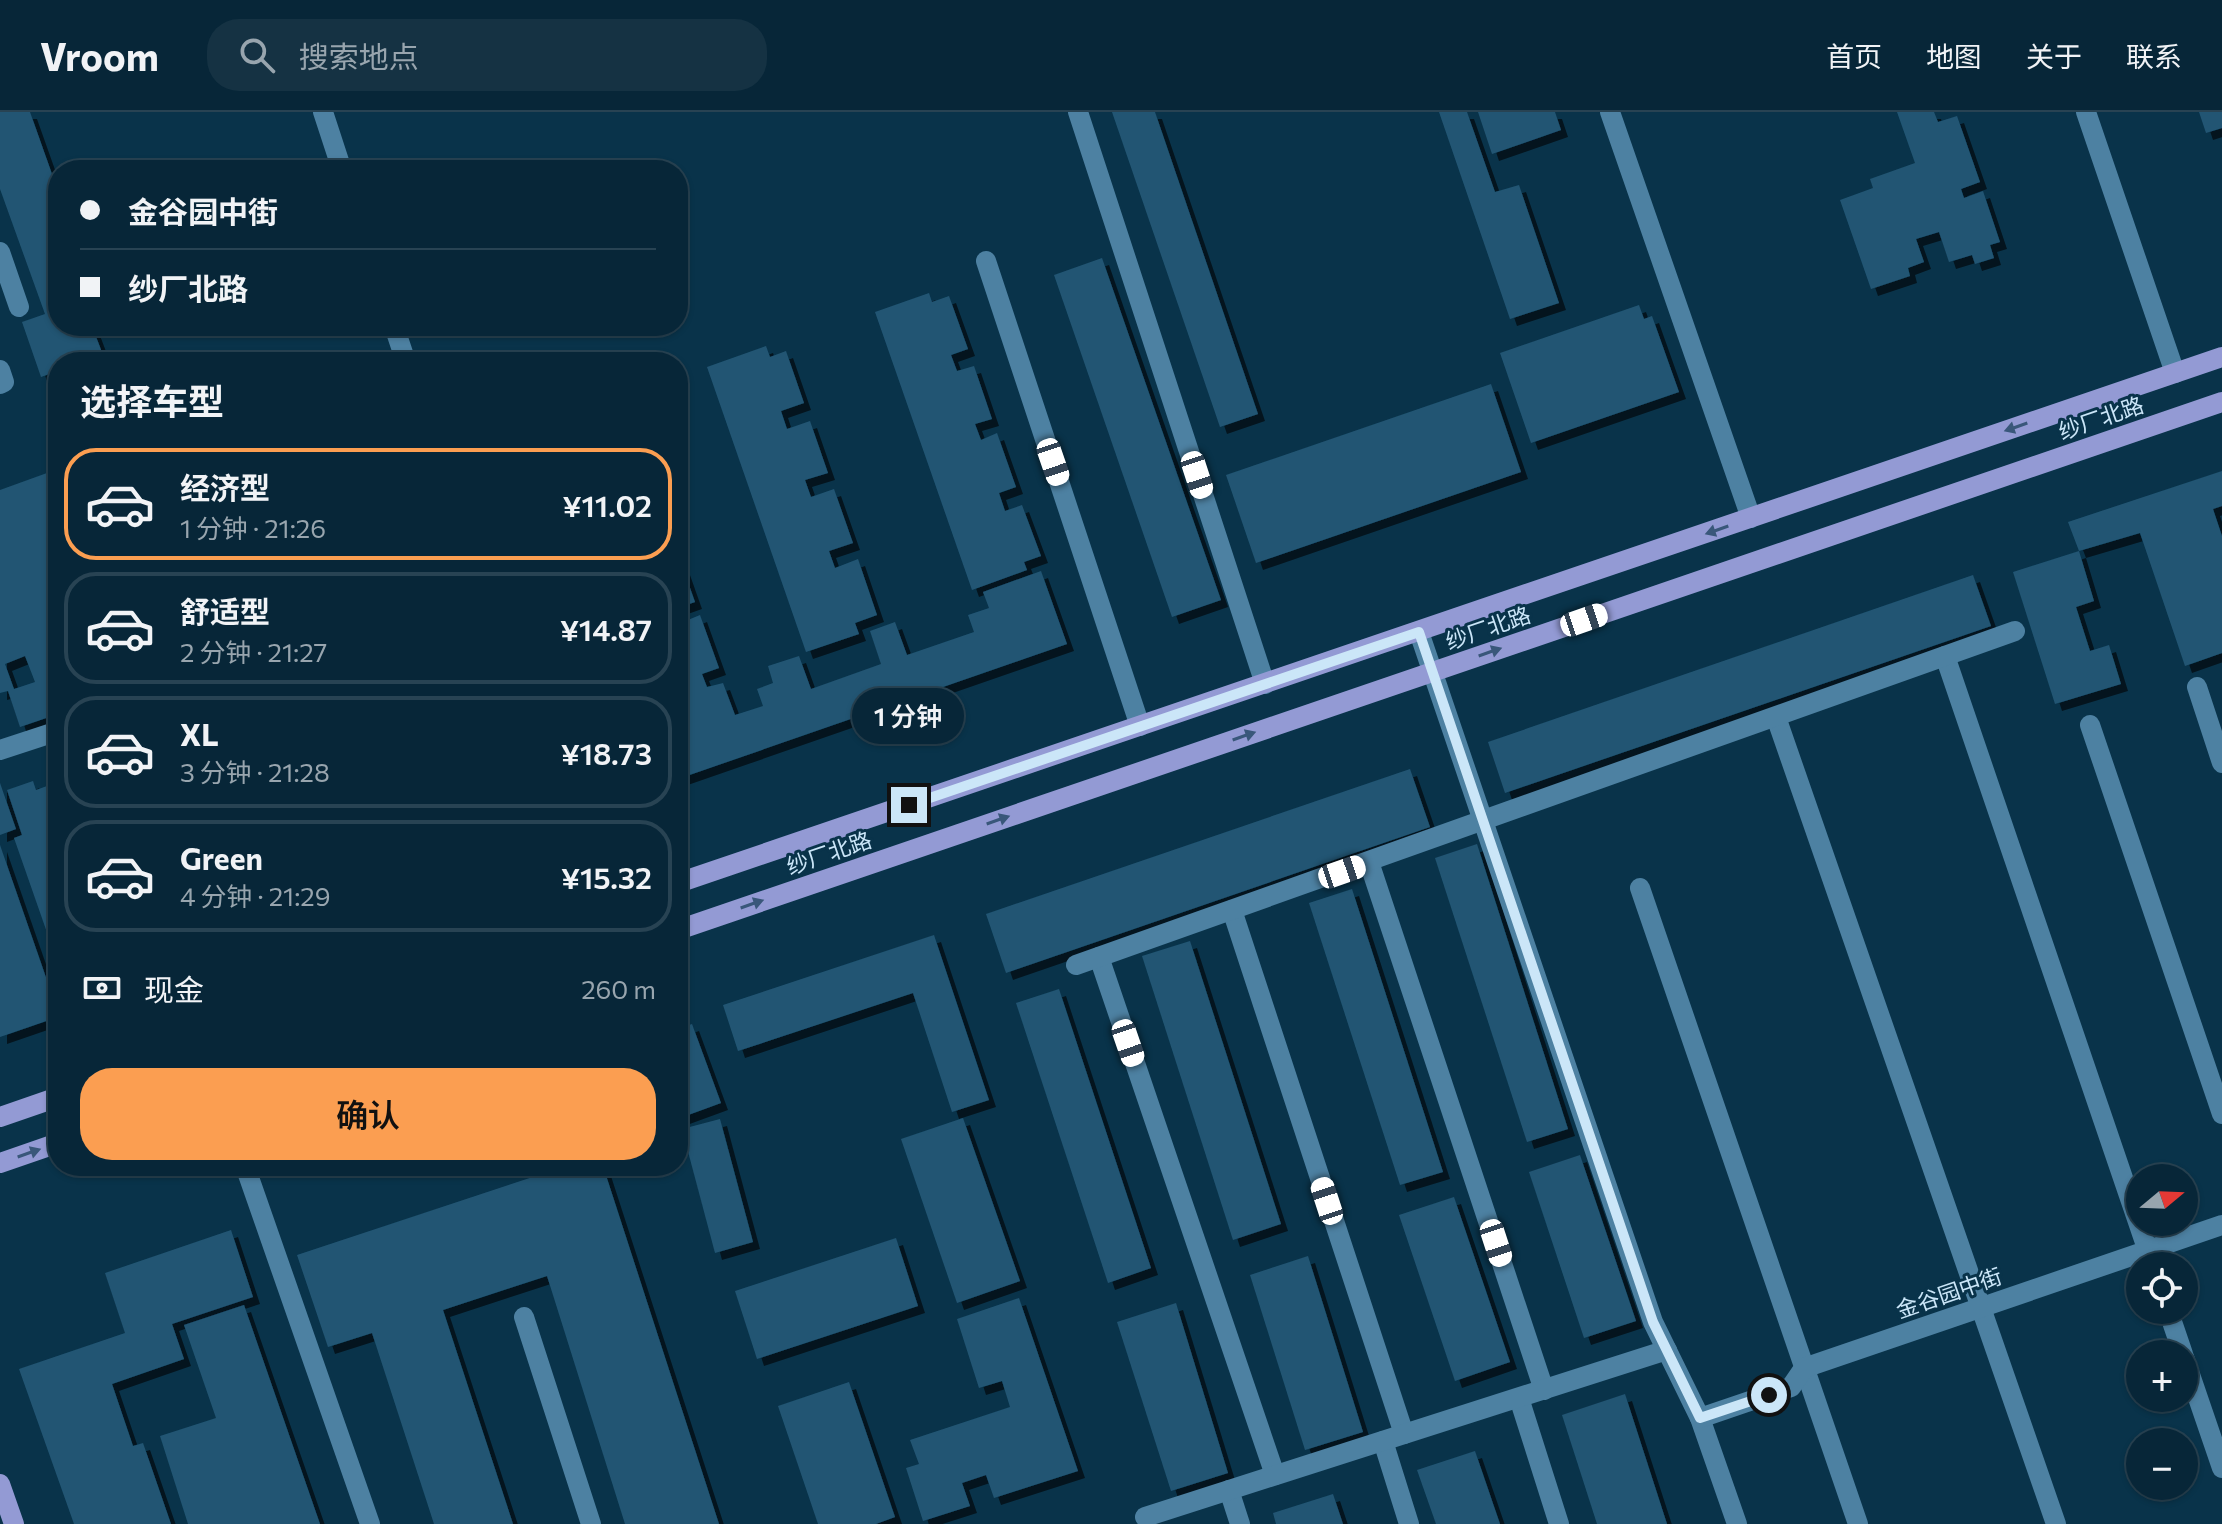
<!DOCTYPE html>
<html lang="zh">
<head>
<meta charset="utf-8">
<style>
	body { margin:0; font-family:Commissioner,"Noto Sans SC",sans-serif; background:#153243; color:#f1f3f6; height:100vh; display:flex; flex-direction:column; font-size:30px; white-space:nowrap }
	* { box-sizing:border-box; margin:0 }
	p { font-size:26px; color:#98a5ae }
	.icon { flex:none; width:44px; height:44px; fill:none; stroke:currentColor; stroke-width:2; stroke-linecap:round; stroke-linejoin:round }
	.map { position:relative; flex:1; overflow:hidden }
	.panel { position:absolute; left:48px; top:240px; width:640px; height:824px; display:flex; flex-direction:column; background:#072638; border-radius:32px; box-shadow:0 2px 6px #0004,0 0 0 2px #284353 }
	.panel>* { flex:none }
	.hud { position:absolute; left:48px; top:48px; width:640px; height:176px; border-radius:32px; box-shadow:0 2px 6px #0004,0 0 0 2px #284353; display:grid; align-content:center; height:176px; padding:0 32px; background:#072638 }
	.needle { width:52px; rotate:71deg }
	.fabs { position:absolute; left:2126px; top:1052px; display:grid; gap:16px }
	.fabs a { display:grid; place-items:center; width:72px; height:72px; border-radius:50%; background:#072638; box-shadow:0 2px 6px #0004,0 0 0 2px #284353; font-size:40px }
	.end { position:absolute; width:36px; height:36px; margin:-18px; border:10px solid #cbe6f8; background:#111; box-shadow:0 0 0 4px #111 }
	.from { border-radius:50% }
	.bubble { position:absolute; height:56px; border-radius:28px; background:#072638; box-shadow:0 2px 6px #0004,0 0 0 2px #284353; font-size:26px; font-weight:600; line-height:56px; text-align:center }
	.car { position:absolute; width:24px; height:48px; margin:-24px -12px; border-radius:10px; box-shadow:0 0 6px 2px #0007; background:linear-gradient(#fff 24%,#345 0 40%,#fff 0 76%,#345 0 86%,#fff 0) }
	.hud b { display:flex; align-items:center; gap:28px; height:76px; font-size:30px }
	.hud b+b { border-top:2px solid #284353 }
	.hud i { width:20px; height:20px; background:#f1f3f6 }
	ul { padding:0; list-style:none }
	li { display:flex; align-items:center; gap:24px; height:112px; margin:0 16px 12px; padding:0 16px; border:4px solid #284353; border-radius:32px }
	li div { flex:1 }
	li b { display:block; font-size:30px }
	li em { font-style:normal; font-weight:600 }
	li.active { border-color:#fb9e51 }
	li>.icon { width:72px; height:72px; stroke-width:1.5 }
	h2 { padding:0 32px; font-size:36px; line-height:96px }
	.pay { display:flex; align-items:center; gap:20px; height:88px; padding:0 32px; font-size:30px }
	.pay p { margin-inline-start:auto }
	.primary-button { display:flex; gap:16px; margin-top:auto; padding:16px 32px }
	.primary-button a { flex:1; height:92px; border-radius:32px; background:#fb9e51; color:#111; font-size:32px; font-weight:600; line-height:92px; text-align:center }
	header { display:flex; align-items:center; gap:48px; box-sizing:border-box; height:112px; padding:0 40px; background:#072638; border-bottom:2px solid #284353 }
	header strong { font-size:38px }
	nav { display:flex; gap:44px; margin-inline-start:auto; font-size:28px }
	.search { width:560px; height:72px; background:#153243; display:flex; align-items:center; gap:20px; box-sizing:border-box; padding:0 28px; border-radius:32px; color:#98a5ae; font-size:30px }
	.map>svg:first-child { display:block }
</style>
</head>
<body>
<header>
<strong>Vroom</strong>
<div class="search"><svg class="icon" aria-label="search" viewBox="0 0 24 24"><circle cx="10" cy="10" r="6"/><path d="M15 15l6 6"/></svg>搜索地点</div>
<nav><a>首页</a><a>地图</a><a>关于</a><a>联系</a></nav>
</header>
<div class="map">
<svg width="2222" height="1412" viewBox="0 0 2222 1412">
	<defs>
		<filter id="shadow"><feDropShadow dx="7" dy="7" stdDeviation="0" flood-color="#0009"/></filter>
	</defs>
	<rect width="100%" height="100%" fill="#09334a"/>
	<g fill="#215573" fill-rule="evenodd" filter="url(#shadow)">
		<path d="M0 0H30L58 79V214H92L103 243 84 250H58V259L41 265 22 210 45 202 0 77Z"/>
		<path d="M1112 0H1155L1258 302 1220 315Z"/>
		<path d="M1439 0H1467L1495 80 1519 73 1559 191 1510 207Z"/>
		<path d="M1478 0H1555L1561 18 1492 42Z"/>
		<path d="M1897 0H1934L1938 10 1957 4 1980 70 1961 77 1964 86 1983 79 2000 130 1990 133 1994 146 1975 152 1972 143 1949 150 1939 120 1916 127 1924 150 1908 156 1910 164 1871 177 1840 88 1873 76 1870 67 1915 51Z"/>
		<path d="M2199 0H2222V16L2206 21Z"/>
		<path d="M1102 146 1221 488 1172 505 1054 163Z"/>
		<path d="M929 181 932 190 949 184 968 237 951 243 957 259 974 254 992 307 975 312 981 328 997 321 1016 375 999 381 1005 399 1022 393 1041 444 1024 450 1027 458 972 478 875 200Z"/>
		<path d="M1639 193 1644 207 1652 204 1679 280 1531 331 1500 241Z"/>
		<path d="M766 234 770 245 786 239 804 291 781 299 787 317 810 309 828 361 805 368 811 385 834 377 853 431 829 439 835 456 858 447 877 503 855 511 859 522 806 540 707 255Z"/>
		<path d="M1491 272 1521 360 1256 451 1226 363Z"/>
		<path d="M58 357V602L20 615 8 579 0 581V378ZM25 544 35 570 14 577 5 552Z"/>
		<path d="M2222 359V394L2213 397 2222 424V541L2185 554 2140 421 2079 439 2068 410Z"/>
		<path d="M2079 439 2094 489 2076 495 2090 539 2109 533 2121 572 2055 592 2013 460Z"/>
		<path d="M678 442 695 490 678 496Z"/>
		<path d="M1041 459 1067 532 678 667V497L683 510 700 503 719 556 702 562 707 575 723 571 735 603 763 594 757 577 773 571 768 554 799 544 811 577 881 552 870 519 895 510 907 543 974 520 968 503 989 496 983 480Z"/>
		<path d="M1973 463 1991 514 1505 681 1488 630Z"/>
		<path d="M1410 657 1430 715 1006 861 986 802Z"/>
		<path d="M33 669 36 678 58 670V852L14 726 22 723 7 678Z"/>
		<path d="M0 671 16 717 0 723Z"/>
		<path d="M1477 732 1568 1017 1527 1030 1435 746Z"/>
		<path d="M0 733 58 900V905L0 925Z"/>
		<path d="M1352 777 1443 1060 1400 1073 1309 791Z"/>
		<path d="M934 823 989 988 952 1000 913 881 738 939 723 893Z"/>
		<path d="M1190 829 1281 1112 1233 1128 1142 844Z"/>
		<path d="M1059 877 1151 1156 1108 1171 1016 891Z"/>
		<path d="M692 912 721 991 680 1006 678 917Z"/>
		<path d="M963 1006 1020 1169 957 1191 901 1027Z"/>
		<path d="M720 1007 753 1130 715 1141 682 1017Z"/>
		<path d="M1580 1043 1636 1209 1584 1226 1529 1060Z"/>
		<path d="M566 1054H603L719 1412H625L547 1164 443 1198 513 1412H434L372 1221 328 1235 297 1143Z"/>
		<path d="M1454 1085 1510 1250 1455 1269 1399 1103Z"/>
		<path d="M231 1118 253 1185 172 1212 184 1247 112 1272 133 1334 143 1331 171 1412H74L19 1257 125 1221 105 1161Z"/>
		<path d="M896 1126 918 1194 757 1247 735 1179Z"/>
		<path d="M1308 1144 1363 1320 1305 1338 1250 1163Z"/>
		<path d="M1019 1186 1078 1359 994 1386 986 1363 962 1371 970 1394 923 1409 906 1356 919 1352 910 1328 1010 1295 1002 1269 979 1276 957 1207Z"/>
		<path d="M1176 1191 1228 1361 1171 1379 1117 1210Z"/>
		<path d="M244 1193 320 1412H188L160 1324 216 1306 184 1213Z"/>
		<path d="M849 1270 895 1405 876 1412H818L778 1294Z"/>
		<path d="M1625 1282 1667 1412H1597L1562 1303Z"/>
		<path d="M1475 1339 1500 1412H1436L1417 1358Z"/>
		<path d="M1333 1382 1343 1412H1276L1273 1401Z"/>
	</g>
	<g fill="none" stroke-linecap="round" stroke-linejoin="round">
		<g stroke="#4d81a2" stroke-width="20">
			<path d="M323 0 342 58"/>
			<path d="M1078 0 1265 572"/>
			<path d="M1610 0 1751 406"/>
			<path d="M2086 0 2175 261"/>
			<path d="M0 140 19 195"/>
			<path d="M986 149 1140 614"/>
			<path d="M394 214 406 250"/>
			<path d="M0 258 4 270 0 272"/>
			<path d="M1419 520 1653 1210 1700 1306 1737 1412"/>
			<path d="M1945 544 2153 1154"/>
			<path d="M2197 575 2222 651"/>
			<path d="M1776 605 2056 1412"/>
			<path d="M2090 613 2222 1002"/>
			<path d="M0 638 58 619"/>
			<path d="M1369 750 1544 1278"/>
			<path d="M1640 776 1858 1412"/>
			<path d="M1232 798 1404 1322"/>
			<path d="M1099 845 1275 1363"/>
			<path d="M1076 853 2015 519"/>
			<path d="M245 1054 370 1412"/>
			<path d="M2168 1198 2183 1242"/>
			<path d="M524 1205 591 1412"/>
			<path d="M2184 1245 2222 1356"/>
			<path d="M1519 1286 1559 1412"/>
			<path d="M1700 1306 1791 1275 1804 1256 2222 1113"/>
			<path d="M1383 1329 1409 1412"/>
			<path d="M1229 1378 1240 1412"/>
			<path d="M1145 1405 1667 1238"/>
		</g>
		<g stroke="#939ad4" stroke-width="20">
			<path d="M678 771 2222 245"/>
			<path d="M678 818 2222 290"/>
			<path d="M0 1005 58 985"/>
			<path d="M0 1051 58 1031"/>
			<path d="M0 1372 14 1412"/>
		</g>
	</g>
	<defs><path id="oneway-solid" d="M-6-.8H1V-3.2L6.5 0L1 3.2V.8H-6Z" transform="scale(2)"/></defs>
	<g fill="#39577a">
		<use href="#oneway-solid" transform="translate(2016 315) rotate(161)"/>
		<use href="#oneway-solid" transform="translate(1717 418) rotate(161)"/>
		<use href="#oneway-solid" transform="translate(1490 540) rotate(-19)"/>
		<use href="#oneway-solid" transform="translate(1244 624) rotate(-19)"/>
		<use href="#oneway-solid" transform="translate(998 708) rotate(-19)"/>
		<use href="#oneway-solid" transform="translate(752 792) rotate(-19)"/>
		<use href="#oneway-solid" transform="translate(29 1041) rotate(-19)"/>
	</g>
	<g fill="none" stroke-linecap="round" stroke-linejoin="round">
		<path stroke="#cbe6f8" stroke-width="10" d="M909 693 1419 520 1653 1210 1700 1306 1769 1283"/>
	</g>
	<g text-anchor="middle" stroke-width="6" stroke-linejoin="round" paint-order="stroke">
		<g font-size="22" fill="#cbe6f8" stroke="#09334a">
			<text transform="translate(2101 306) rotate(-19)" y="8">纱厂北路</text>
			<text transform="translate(1488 516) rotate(-19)" y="8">纱厂北路</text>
			<text transform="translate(829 741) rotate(-19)" y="8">纱厂北路</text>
			<text transform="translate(1949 1181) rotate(-19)" y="8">金谷园中街</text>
		</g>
	</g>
</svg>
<div class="fabs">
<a><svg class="needle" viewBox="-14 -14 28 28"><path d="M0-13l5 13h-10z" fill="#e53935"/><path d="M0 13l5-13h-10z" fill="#98a5ae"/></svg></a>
<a><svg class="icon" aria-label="locate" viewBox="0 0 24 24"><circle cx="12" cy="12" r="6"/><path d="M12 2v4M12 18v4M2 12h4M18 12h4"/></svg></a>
<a>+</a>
<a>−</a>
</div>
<i class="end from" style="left:1769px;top:1283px"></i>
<i class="end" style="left:909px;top:693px"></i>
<div class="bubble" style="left:852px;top:576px;width:112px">1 分钟</div>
<i class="car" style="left:1053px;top:350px;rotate:161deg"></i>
<i class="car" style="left:1197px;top:363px;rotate:162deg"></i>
<i class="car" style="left:1584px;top:508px;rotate:71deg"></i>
<i class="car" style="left:1342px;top:760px;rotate:71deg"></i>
<i class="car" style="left:1128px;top:931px;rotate:161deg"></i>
<i class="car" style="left:1327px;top:1089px;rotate:342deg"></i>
<i class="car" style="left:1496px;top:1131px;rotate:162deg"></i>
<div class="hud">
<b><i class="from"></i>金谷园中街</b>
<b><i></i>纱厂北路</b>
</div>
<section class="panel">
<h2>选择车型</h2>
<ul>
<li class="active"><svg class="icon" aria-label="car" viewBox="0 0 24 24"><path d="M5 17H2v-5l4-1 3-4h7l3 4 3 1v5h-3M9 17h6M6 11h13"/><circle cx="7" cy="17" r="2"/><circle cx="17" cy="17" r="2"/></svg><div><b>经济型</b><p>1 分钟 · 21:26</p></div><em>¥11.02</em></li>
<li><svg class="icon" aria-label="car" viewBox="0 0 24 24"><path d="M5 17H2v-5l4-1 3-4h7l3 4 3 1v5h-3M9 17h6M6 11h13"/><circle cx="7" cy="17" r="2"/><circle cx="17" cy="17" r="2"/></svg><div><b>舒适型</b><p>2 分钟 · 21:27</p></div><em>¥14.87</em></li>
<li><svg class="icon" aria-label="car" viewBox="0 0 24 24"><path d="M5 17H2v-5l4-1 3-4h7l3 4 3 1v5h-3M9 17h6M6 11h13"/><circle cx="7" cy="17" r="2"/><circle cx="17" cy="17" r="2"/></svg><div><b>XL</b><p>3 分钟 · 21:28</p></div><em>¥18.73</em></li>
<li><svg class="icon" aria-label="car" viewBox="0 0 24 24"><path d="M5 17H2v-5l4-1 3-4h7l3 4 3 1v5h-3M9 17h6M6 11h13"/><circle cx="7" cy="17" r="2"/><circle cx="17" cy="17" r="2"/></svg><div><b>Green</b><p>4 分钟 · 21:29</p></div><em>¥15.32</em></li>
</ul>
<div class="pay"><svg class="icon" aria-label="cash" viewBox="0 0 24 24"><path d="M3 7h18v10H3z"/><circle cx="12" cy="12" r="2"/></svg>现金<p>260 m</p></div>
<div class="primary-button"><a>确认</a></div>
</section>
</div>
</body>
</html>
